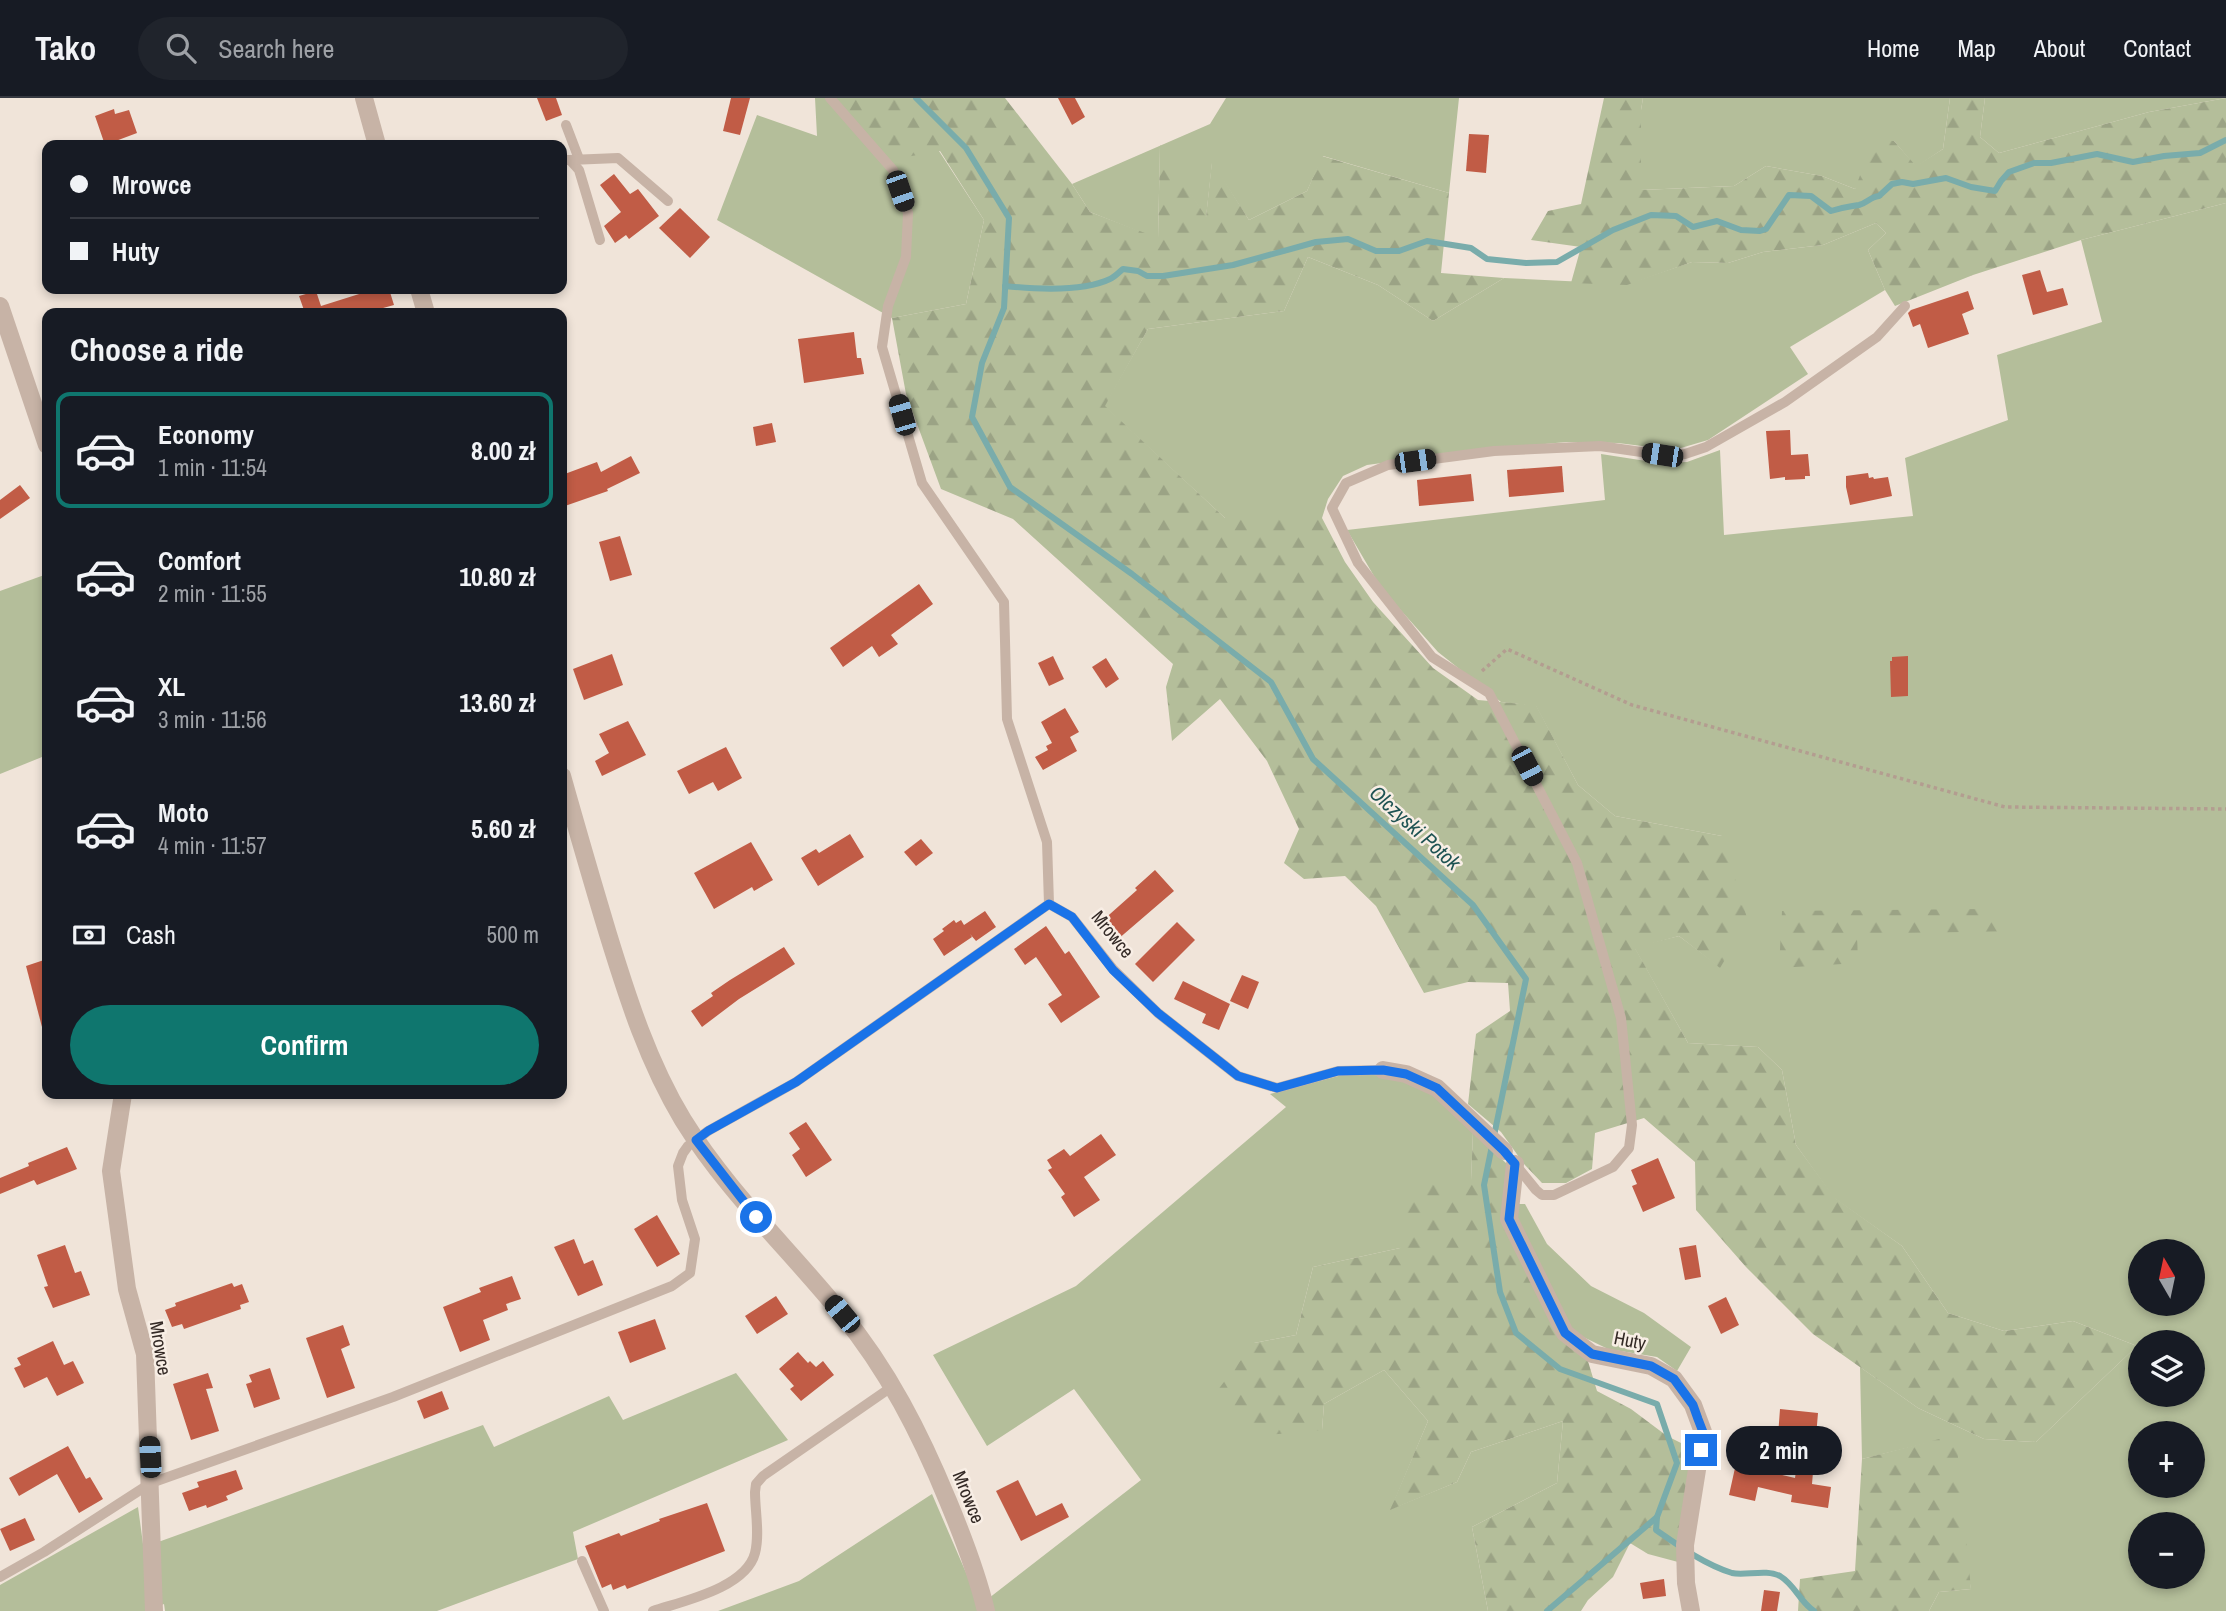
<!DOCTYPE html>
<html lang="en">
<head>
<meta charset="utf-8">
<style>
	body { margin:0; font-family:"Archivo Narrow",sans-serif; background:#20242c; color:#f1f3f6; height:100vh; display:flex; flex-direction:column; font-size:26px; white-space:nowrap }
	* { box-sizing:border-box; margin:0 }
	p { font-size:23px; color:#9ea1a6 }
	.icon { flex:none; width:38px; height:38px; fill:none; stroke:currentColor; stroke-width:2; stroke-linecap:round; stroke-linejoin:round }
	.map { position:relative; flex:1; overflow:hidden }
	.panel { position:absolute; left:42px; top:210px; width:525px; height:791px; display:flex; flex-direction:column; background:#171b24; border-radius:14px; box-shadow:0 4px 10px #0003 }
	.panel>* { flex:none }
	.banner { position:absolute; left:42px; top:42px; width:525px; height:154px; border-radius:14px; box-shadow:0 4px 10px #0003; display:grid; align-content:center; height:154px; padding:0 28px; background:#171b24 }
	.needle { width:46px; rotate:351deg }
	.tools { position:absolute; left:2128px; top:1141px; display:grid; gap:14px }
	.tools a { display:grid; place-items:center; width:77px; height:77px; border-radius:50%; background:#171b24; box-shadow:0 4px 10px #0003; font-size:35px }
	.end { position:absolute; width:32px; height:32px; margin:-16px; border:9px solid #1a73e8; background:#fff; box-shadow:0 0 0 4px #fff }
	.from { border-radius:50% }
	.bubble { position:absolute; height:49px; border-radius:24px; background:#171b24; box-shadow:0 4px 10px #0003; font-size:23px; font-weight:700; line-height:49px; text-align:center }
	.car { position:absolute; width:21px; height:42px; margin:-21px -10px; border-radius:9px; box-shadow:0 0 5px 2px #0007; background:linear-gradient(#222 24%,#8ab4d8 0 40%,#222 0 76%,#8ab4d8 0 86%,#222 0) }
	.banner b { display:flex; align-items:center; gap:24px; height:66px; font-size:26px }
	.banner b+b { border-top:2px solid #363941 }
	.banner i { width:18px; height:18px; background:#f1f3f6 }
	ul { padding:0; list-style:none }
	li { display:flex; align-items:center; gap:21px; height:116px; margin:0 14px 10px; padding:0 14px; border:4px solid transparent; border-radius:14px }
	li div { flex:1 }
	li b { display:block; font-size:26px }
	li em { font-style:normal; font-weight:700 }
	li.selected { border-color:#0f766e }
	li>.icon { width:63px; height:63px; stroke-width:1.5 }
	h2 { padding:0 28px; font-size:32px; line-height:84px }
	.pay { display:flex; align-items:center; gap:18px; height:77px; padding:0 28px; font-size:26px }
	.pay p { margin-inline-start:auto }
	.cta { display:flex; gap:14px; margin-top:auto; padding:14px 28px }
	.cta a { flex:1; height:80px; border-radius:42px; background:#0f766e; color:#fff; font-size:28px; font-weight:700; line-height:80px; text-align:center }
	header { display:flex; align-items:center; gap:42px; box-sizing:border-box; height:98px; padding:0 35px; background:#171b24; border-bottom:2px solid #363941 }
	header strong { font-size:33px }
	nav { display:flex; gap:38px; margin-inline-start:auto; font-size:24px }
	.search { width:490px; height:63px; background:#20242c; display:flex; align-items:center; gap:18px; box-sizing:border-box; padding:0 24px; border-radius:38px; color:#9ea1a6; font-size:26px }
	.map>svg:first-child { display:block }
</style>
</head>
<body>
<header>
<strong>Tako</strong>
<div class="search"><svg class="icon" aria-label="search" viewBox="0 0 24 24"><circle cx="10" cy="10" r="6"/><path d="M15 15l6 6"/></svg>Search here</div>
<nav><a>Home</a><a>Map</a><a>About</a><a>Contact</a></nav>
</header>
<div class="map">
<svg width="2226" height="1513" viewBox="0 0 2226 1513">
	<defs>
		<pattern id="forest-firs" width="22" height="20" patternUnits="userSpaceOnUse" patternTransform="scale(1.75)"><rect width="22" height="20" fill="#b4be9a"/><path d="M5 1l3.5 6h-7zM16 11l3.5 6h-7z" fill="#9ba385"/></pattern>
	</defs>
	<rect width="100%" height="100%" fill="#f0e4d9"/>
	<g fill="#b4be9a" fill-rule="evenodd">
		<path d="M815 0H835L939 53 984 122 966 206 892 220 717 122 757 17 817 38Z"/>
		<path d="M1226 0H1459L1449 95 1323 58 1307 93 1249 122 1212 65 1206 120 1160 49 1158 141 1090 114 1072 86 1210 26Z"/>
		<path d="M1643 0H1950L1943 51 1916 69 1894 43 1855 91 1822 78 1766 68 1734 88 1641 92V12Z"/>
		<path d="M1985 0H2226L2149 14 1999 55 1980 39Z"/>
		<path d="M2226 105V1513H1929L1939 1494 1971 1491 1943 1341 1862 1361 1860 1269 1918 1310 1984 1341 2036 1344 2137 1248 2073 1223 2004 1233 1948 1215 1902 1148 1834 1100 1796 1047 1782 972 1758 949 1688 945 1634 849 1679 838 1720 869 1722 738 1615 718 1578 687 1536 608 1501 604 1438 554 1381 490 1347 432 1605 402 1601 356 1659 365 1687 364 1720 352 1724 437 1913 418 1905 360 2008 322 1997 257 2102 224 2081 142ZM2140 1153H2193V1206H2140ZM2140 1244H2193V1297H2140ZM2140 1335H2193V1388H2140ZM2140 1426H2193V1479H2140Z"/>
		<path d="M1876 125 1886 135 1868 152 1885 192 1790 249 1808 276 1708 342 1674 352 1618 345 1566 344 1470 353 1367 367 1343 378 1328 401 1322 420H1225L1104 308 1148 231 1284 213 1308 159 1378 187 1433 223 1504 180 1627 186 1692 164 1728 165 1763 154 1823 147Z"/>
		<path d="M47 476V657L0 676V493Z"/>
		<path d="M1346 976 1400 978 1433 994 1473 1034 1471 1083 1400 1150 1313 1169 1296 1237 1254 1245 1322 1332 1324 1306 1384 1272 1428 1323 1391 1411 1457 1384 1471 1354 1563 1323 1557 1385 1472 1429 1488 1513H718L799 1483 932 1396 980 1507 1141 1382 1074 1291 987 1348 933 1257 1076 1188 1286 1009 1270 996Z"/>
		<path d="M1516 1106H1525L1547 1146 1591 1188 1644 1215 1691 1249 1677 1273 1657 1259 1608 1251 1573 1234 1518 1130Z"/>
		<path d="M736 1275 788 1342 573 1434 578 1461 437 1513H165L164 1506 147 1513H0V1487L138 1409 143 1446 161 1443 483 1327 494 1349 609 1298 623 1322Z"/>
	</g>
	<g fill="url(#forest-firs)">
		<path d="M835 0H1005L1072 86 1090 114 1158 140 1160 47 1206 119 1212 63 1249 122 1307 93 1322 58 1449 95 1441 175 1504 180 1433 223 1378 187 1308 159 1284 213 1148 231 1105 308 1225 420H1322L1345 464 1373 504 1433 570 1478 602 1536 607 1578 687 1615 718 1722 738 1748 823 1720 870 1679 838 1635 850 1688 945 1758 949 1782 972 1796 1047 1835 1100 1902 1148 1948 1215 2004 1233 2073 1223 2137 1248 2036 1344 1984 1341 1918 1310 1813 1236 1746 1169 1696 1112 1695 1064 1644 1020 1595 1035 1592 1071 1566 1085H1542L1524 1066 1501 1034 1468 1006 1476 936 1510 913 1508 885 1468 884 1424 895 1376 808 1345 778 1304 781 1284 765 1299 731 1267 663 1220 601 1172 643 1166 589 1173 566 1013 421 941 391 906 296 892 220 966 206 984 122 940 53 889 62Z"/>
		<path d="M1604 0H1643L1641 12V92L1734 88 1766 68 1822 78 1855 91 1873 42 1894 43 1916 68 1943 51 1950 0H1985L1980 39 1999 55 2149 14 2226 0V105L2081 142 1973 177 1895 208 1885 192 1868 152 1886 135 1876 125 1823 147 1763 154 1728 165 1692 164 1627 187 1571 185 1581 149 1531 142 1548 113 1581 106Z"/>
		<path d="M1984 811 2017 833 1857 836 1858 865 1779 870 1782 813Z"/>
		<path d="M1473 1034 1507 1066 1505 1126 1587 1260 1597 1293 1631 1311 1667 1338 1695 1352 1678 1464 1648 1456 1630 1445 1613 1479 1588 1502 1581 1513H1488L1472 1429 1557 1385 1563 1323 1471 1354 1457 1384 1390 1412 1428 1323 1384 1272 1324 1306 1322 1332 1247 1339 1217 1293 1254 1245 1296 1237 1313 1169 1400 1150 1404 1087 1471 1082Z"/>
		<path d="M1943 1340 1957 1349 1971 1491 1939 1494 1929 1513H1798L1800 1481 1855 1473 1862 1361Z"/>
	</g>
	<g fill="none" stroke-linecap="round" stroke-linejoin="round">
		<g stroke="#79acab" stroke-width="6">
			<path d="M916 0 966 50 1009 120 1004 210 982 265 972 319 1010 389 1132 476 1271 584 1313 661 1473 807 1526 881 1484 1087 1500 1194 1516 1235 1560 1271 1657 1306 1677 1365 1657 1419 1547 1513"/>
			<path d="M1005 188C1034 191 1083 194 1110 181 1115 179 1119 174 1123 171L1138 173 1147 178H1163L1233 167 1316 144 1348 141 1376 153H1399L1427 143 1471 150 1487 161 1526 165 1557 164 1613 132 1651 117 1676 118 1693 129 1717 123 1741 132 1760 133 1766 131 1789 97 1811 98 1831 113C1843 109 1848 109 1859 107 1867 105 1870 99 1879 98L1892 86 1902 84 1913 86 1946 80 1971 89 1995 93 2001 83 2009 74 2034 65H2051L2097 56 2133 64 2164 58 2200 55 2226 42"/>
			<path d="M1657 1419 1656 1432C1679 1448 1704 1466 1732 1475 1744 1478 1767 1471 1780 1478 1795 1487 1800 1504 1814 1513"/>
		</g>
	</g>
	<g fill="#c15c46">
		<path d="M537 0H556L562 17 546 23Z"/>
		<path d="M731 0H750L740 37 723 33Z"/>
		<path d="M1058 0H1075L1085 19 1072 27Z"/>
		<path d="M114 11 115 16 129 12 137 35 105 47 95 18Z"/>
		<path d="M1469 36 1489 37 1486 75 1466 73Z"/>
		<path d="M614 76 630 96 638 91 659 118 629 141 626 137 615 145 604 128 621 114 600 87Z"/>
		<path d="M680 110 710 139 690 160 659 130Z"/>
		<path d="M2040 172 2047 194 2063 190 2068 207 2033 217 2022 177Z"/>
		<path d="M375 191H389L394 207 365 215H305L299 198 316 193 321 208Z"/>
		<path d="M1968 193 1974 211 1962 216 1969 236 1928 250 1920 226 1913 229 1908 215 1911 212Z"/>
		<path d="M854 234 857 260H861L864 276 804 285 798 241Z"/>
		<path d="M772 325 776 344 756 348 753 329Z"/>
		<path d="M1790 332 1791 357 1808 356 1810 378H1805V381L1785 382V379L1770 381 1766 333Z"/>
		<path d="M631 358 640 375 607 391 608 393 562 409V377L597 364 601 374Z"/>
		<path d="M1562 368 1564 394 1509 399 1507 372Z"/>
		<path d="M1868 375 1869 380 1873 379 1874 381 1888 379 1892 398 1850 407 1846 389V378Z"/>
		<path d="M1471 376 1474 403 1419 408 1417 382Z"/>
		<path d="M20 387 30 400 0 421V402Z"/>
		<path d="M620 438 632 477 610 483 599 444Z"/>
		<path d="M919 486 933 506 891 537 898 546 879 559 872 548 843 569 830 550Z"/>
		<path d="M612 556 623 587 584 602 573 571Z"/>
		<path d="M1053 558 1064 581 1049 588 1038 565Z"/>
		<path d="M1908 558V598L1891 599 1890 563H1892V559Z"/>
		<path d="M1106 560 1119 581 1106 590 1092 569Z"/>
		<path d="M1065 610 1079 634 1070 639 1077 653 1043 672 1035 659 1048 652 1046 648 1052 645 1041 624Z"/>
		<path d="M628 623 646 657 602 678 595 663 609 655 599 636Z"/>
		<path d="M726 649 742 680 718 693 713 684 689 696 677 673Z"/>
		<path d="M850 736 864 759 818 788 801 760 816 751 819 755Z"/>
		<path d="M921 741 933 755 916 768 904 754Z"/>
		<path d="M751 744 773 782 754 793 752 789 714 811 694 775Z"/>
		<path d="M1155 772 1174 793 1117 842 1101 824 1137 792 1135 790Z"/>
		<path d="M985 813 996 829 976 843 970 836 972 839 944 858 933 841 944 833 942 831 954 822 956 825 961 822 964 827Z"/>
		<path d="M1177 824 1195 842 1153 884 1135 866Z"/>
		<path d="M1046 828 1065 856 1069 853 1100 899 1061 925 1048 906 1062 897 1036 859 1025 867 1014 851Z"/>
		<path d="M784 849 795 866 739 901 702 929 691 913 713 898 711 895 730 882Z"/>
		<path d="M47 861V928L42 929 26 868Z"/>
		<path d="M1242 877 1259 884 1248 911 1230 903Z"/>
		<path d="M1183 883 1230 906 1219 932 1202 925 1206 916 1174 901Z"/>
		<path d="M806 1024 832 1062 806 1079 792 1057 800 1051 789 1035Z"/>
		<path d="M1101 1036 1116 1057 1084 1079 1100 1102 1074 1119 1061 1099 1065 1096 1048 1072 1052 1070 1047 1062 1064 1051 1070 1058Z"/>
		<path d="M67 1049 77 1071 37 1087 34 1082 0 1096V1080L29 1068 28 1065Z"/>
		<path d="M1658 1060 1675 1100 1643 1114 1632 1088 1637 1086 1631 1072Z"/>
		<path d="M657 1117 680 1156 657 1169 634 1131Z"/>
		<path d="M574 1141 584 1166 593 1162 603 1187 578 1198 554 1149Z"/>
		<path d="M65 1147 75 1175 81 1173 90 1197 53 1210 44 1189 48 1188 37 1157Z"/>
		<path d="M1696 1147 1701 1179 1685 1182 1679 1150Z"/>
		<path d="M512 1178 521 1201 506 1206 508 1212 483 1222 490 1242 460 1254 443 1209 481 1194 479 1190Z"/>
		<path d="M232 1185 234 1189 242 1186 249 1204 240 1207 241 1211 184 1231 182 1226 172 1229 165 1212 176 1208 175 1205Z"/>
		<path d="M776 1198 788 1216 757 1236 745 1218Z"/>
		<path d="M1726 1199 1739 1227 1721 1236 1708 1208Z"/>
		<path d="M655 1221 666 1251 630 1265 618 1234Z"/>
		<path d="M343 1227 350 1247 341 1251 355 1290 327 1300 306 1240Z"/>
		<path d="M53 1243 64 1267 73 1263 84 1285 57 1298 47 1279 24 1290 14 1270 21 1267 17 1260Z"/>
		<path d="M798 1254 808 1265 810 1263 816 1269 823 1263 834 1277 801 1303 790 1291 794 1288 779 1271Z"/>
		<path d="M270 1270 280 1301 254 1310 246 1286 252 1284 249 1277Z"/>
		<path d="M208 1275 213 1290 206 1291 219 1333 191 1342 173 1286Z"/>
		<path d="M442 1293 449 1311 424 1321 417 1303Z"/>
		<path d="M1780 1311 1818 1315 1812 1386 1831 1389 1828 1410 1791 1404 1792 1397 1758 1389 1755 1403 1729 1397 1737 1361 1763 1367 1762 1372 1795 1380 1801 1340 1778 1338Z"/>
		<path d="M68 1348 86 1381 90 1379 103 1401 79 1415 57 1376 19 1398 9 1380Z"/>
		<path d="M236 1372 243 1391 226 1398 228 1402 207 1410 206 1407 189 1413 182 1395 199 1389 197 1384Z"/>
		<path d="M1018 1382 1036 1418 1062 1405 1069 1419 1021 1443 996 1393Z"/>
		<path d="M707 1405 725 1453 627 1491 625 1487 613 1492 611 1486 602 1490 585 1448 619 1435 621 1438 660 1423 659 1421Z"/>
		<path d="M25 1420 35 1442 10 1453 0 1431Z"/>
		<path d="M1664 1481 1666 1498 1643 1501 1640 1485Z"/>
		<path d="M1764 1492 1780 1494 1777 1513H1761Z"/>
	</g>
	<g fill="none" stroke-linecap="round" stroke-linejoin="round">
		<path stroke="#b39d90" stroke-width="3.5" stroke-dasharray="3.5 3.5" stroke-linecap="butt" d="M1482 573 1507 551 1632 607 2005 709 2226 711"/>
		<g stroke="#c7b3a6" stroke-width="10">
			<path d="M830 0 893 72 908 115 906 159 888 208 882 249 922 385 1004 504 1007 621 1047 744 1049 806"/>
			<path d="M566 27 579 61"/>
			<path d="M562 62H570L579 72 600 142"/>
			<path d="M570 62 618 60 668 103"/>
			<path d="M1515 1066 1536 1092 1542 1097H1554L1613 1069 1629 1050 1632 1027 1621 920 1577 765 1489 595 1432 559 1358 465 1332 410 1346 385 1388 367 1494 353 1600 348 1662 357 1685 356 1706 349 1785 304 1877 239 1905 208"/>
			<path d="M582 1463 604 1513"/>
			<path d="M0 1479 44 1454 151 1385 393 1299 672 1188 690 1175 695 1141 682 1102 678 1068 683 1055 688 1048 708 1033 796 984 1049 806 1072 819 1113 871 1158 915 1238 978 1277 990 1338 973 1383 972"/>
			<path d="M653 1513C683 1503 746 1490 755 1455 760 1436 755 1413 755 1394L756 1386 763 1378 893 1288"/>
		</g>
		<g stroke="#c7b3a6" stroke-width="18">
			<path d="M0 208 47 347"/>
			<path d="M1383 972 1406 976 1437 990 1504 1053"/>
			<path d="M123 996 111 1073 127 1191 145 1256 154 1513"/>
			<path d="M1515 1066 1509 1121 1565 1235 1592 1256 1651 1268 1674 1281 1693 1307 1703 1334 1685 1447 1686 1485 1691 1513"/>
		</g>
		<g stroke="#c7b3a6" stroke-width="18">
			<path d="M364 0 377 47"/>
			<path d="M419 191 426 215"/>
			<path d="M562 678C577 731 592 783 608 836 628 901 648 964 683 1022 727 1093 788 1150 841 1215 888 1272 920 1335 948 1403 963 1439 977 1475 986 1513"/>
		</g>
	</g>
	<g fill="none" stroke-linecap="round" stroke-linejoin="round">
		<path stroke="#1a73e8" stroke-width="9" d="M756 1119 696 1042 708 1033 796 984 1049 806 1072 819 1113 872 1158 915 1238 978 1277 990 1338 973 1383 972 1406 976 1437 990 1504 1053 1515 1066 1509 1121 1565 1235 1592 1256 1651 1268 1674 1281 1693 1307 1698 1321 1703 1334 1701 1352"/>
	</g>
	<g text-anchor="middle" stroke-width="5" stroke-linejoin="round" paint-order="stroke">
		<g font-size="19" fill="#342a26" stroke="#f8eee5">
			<text transform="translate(1113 836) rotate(51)" y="7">Mrowce</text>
			<text transform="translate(1630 1242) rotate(11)" y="7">Huty</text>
			<text transform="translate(161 1250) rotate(81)" y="7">Mrowce</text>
			<text transform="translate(969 1399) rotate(68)" y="7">Mrowce</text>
		</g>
		<g font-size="21" font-style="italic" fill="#1e5353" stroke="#f8eee5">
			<text transform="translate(1415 730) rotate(42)" y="7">Olczyski Potok</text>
		</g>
	</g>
</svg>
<div class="tools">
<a><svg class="needle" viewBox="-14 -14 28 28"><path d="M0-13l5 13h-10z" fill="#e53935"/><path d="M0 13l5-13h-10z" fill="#9ea1a6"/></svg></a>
<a><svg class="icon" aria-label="layers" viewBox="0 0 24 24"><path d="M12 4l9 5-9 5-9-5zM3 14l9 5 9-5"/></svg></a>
<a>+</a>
<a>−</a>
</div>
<i class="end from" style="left:756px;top:1119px"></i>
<i class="end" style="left:1701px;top:1352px"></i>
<div class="bubble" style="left:1726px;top:1328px;width:116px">2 min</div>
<i class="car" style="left:900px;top:93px;rotate:161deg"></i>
<i class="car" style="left:902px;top:317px;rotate:344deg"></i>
<i class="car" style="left:1662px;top:357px;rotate:279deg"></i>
<i class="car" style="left:1415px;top:363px;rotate:82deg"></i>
<i class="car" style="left:1527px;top:668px;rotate:152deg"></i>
<i class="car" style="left:842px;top:1216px;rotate:320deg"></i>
<i class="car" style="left:150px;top:1359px;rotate:357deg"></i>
<div class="banner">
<b><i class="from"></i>Mrowce</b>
<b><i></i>Huty</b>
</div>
<section class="panel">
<h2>Choose a ride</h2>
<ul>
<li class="selected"><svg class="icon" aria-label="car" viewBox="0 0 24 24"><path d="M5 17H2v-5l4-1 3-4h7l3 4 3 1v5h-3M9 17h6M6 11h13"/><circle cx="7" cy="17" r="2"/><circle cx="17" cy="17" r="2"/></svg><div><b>Economy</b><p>1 min · 11:54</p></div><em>8.00 zł</em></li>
<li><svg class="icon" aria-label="car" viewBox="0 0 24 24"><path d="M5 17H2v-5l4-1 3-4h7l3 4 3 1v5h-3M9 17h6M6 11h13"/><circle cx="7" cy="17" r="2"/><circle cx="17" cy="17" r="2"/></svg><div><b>Comfort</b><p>2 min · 11:55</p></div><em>10.80 zł</em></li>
<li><svg class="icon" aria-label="car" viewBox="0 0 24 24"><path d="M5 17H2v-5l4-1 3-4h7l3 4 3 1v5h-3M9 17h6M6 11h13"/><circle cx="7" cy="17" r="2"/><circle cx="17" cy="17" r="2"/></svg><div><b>XL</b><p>3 min · 11:56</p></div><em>13.60 zł</em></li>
<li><svg class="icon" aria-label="car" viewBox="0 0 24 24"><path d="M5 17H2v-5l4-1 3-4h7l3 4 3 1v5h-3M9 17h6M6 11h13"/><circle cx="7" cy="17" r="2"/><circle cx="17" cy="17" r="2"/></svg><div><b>Moto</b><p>4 min · 11:57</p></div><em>5.60 zł</em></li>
</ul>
<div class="pay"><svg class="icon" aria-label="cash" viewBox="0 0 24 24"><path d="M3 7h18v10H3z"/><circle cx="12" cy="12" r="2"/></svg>Cash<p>500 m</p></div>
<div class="cta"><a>Confirm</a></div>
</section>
</div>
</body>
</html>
